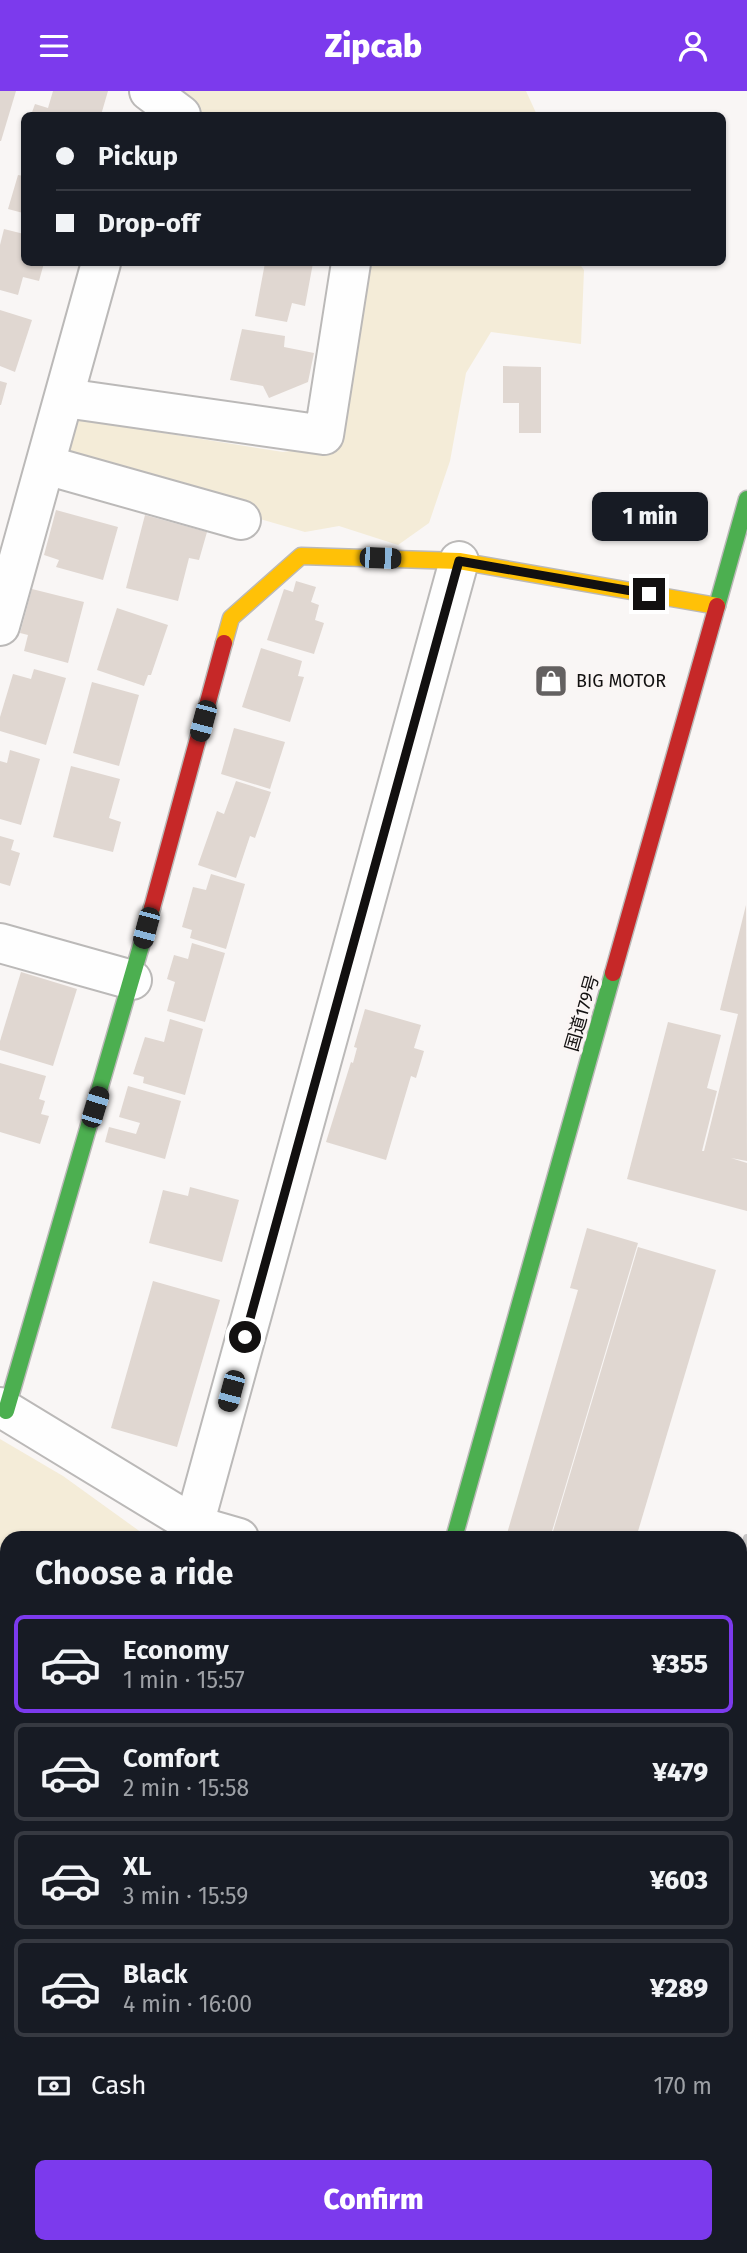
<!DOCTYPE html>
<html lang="en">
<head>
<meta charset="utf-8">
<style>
	body { margin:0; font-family:"Fira Sans","Noto Sans JP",sans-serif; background:#20242c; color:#f1f3f6; height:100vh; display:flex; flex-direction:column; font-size:26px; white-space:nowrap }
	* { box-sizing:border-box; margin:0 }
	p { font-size:23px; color:#9ea1a6 }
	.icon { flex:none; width:38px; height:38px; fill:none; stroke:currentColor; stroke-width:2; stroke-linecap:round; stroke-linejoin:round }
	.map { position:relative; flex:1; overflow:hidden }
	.side { position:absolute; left:0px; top:1440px; width:747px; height:723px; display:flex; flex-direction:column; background:#171b24; border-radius:21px 21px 0 0; box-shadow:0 2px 5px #0004 }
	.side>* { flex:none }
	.top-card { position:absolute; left:21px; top:21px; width:705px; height:154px; border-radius:10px; box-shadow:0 2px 5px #0004; display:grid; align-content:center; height:154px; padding:0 35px; background:#171b24 }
	.end { position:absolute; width:32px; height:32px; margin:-16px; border:9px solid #121010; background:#fff; box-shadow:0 0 0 4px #fff }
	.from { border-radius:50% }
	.bubble { position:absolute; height:49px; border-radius:10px; background:#171b24; box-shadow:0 2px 5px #0004; font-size:23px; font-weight:800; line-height:49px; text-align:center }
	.car { position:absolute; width:21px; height:42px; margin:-21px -10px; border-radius:9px; box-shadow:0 0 5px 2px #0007; background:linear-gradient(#222 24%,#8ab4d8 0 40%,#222 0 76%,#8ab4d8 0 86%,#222 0) }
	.top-card b { display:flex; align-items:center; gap:24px; height:66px; font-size:26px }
	.top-card b+b { border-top:2px solid #363941 }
	.top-card i { width:18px; height:18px; background:#f1f3f6 }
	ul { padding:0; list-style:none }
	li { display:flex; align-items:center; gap:21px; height:98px; margin:0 14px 10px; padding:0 21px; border:4px solid #363941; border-radius:10px }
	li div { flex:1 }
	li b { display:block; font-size:26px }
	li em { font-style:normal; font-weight:800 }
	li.selected { border-color:#7c3aed }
	li>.icon { width:63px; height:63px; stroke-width:1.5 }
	h2 { padding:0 35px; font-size:32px; line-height:84px }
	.pay { display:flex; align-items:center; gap:18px; height:77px; padding:0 35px; font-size:26px }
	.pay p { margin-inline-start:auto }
	.cta { display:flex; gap:14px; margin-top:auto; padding:14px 35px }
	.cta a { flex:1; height:80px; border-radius:10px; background:#7c3aed; color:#fff; font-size:28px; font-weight:800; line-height:80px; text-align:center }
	header { display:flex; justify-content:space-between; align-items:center; height:91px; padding:0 35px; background:#7c3aed; color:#fff; font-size:32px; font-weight:800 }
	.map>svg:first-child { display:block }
</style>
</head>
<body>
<header><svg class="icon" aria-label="menu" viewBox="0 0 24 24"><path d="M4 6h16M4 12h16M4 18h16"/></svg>Zipcab<svg class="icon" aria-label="person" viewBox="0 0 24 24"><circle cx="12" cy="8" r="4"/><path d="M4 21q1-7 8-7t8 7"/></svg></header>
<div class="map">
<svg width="747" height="2162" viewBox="0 0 747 2162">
	<rect width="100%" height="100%" fill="#f9f6f5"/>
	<g fill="#f4ecd8">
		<path d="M172 0H526L537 24H203Z"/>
		<path d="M372 172H579L584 179 581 253 491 241 466 282 450 370 429 432 398 454 339 435 305 441 56 369 76 328 283 361 340 353Z"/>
		<path d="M0 1348 63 1385 149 1447H7V1957L0 1958Z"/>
	</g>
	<g fill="#e0d7d1">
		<path d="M0 0H16L1 50H0Z"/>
		<path d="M53 0H108L101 24H31L35 13 48 17Z"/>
		<path d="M18 84 24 85V129L21 128 23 122 8 118Z"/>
		<path d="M4 138 24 143V172H44L39 190 23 186 18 204 0 199V154Z"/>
		<path d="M265 172H313L305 215 292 212 287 231 255 225Z"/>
		<path d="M0 219 32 229 15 281 0 275Z"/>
		<path d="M242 238 285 245 284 256 314 262 308 291 269 307 263 295 230 289Z"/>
		<path d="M503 275 541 276V342H519V312H503Z"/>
		<path d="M0 290 7 292 1 314H0Z"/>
		<path d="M56 419 118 436 103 489 56 476 59 469 44 464Z"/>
		<path d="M145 424 207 441 199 469 189 467 178 510 126 497Z"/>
		<path d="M296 490 316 496 311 511 319 514 315 529 324 532 314 563 267 549 284 498 293 501Z"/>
		<path d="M32 498 84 511 68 572 24 560 28 544 20 542Z"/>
		<path d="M117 517 168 534 151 584H148L144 595 97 579Z"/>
		<path d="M261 557 302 570 298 585 304 586 290 631 242 616Z"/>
		<path d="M34 578 66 587 46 654 0 640V626L13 583 31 588Z"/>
		<path d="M92 591 139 604 119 675 73 662Z"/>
		<path d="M234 637 285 651 270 698 221 683Z"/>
		<path d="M10 659 40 668 21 734 0 728V670L7 672Z"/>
		<path d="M71 675 120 688 109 727 121 731 113 761 53 746Z"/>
		<path d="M236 690 271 701 255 747 250 745 236 787 198 774 217 720 224 723Z"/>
		<path d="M0 745 14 749 11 759 20 762 10 795 0 792Z"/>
		<path d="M211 783 245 793 226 858 190 847 192 839 182 836 193 796 206 799Z"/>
		<path d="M746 814 747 1070 731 1067 747 1072V1120L627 1088 668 931 721 944 707 997 717 1000 702 1060H704L738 923 720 919Z"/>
		<path d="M192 852 225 862 205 931 167 920 175 891 167 888 174 864 188 868Z"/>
		<path d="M21 881 77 898 53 975 0 959V950Z"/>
		<path d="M365 918 421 934 414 957 424 960 416 987 411 985 386 1069 326 1051 351 971 353 972 357 957 354 956Z"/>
		<path d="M170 928 203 938 185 1004 143 992 144 986 133 983 145 946 164 951Z"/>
		<path d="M0 972 46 985 39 1008 45 1010 41 1023 49 1025 40 1053 0 1041Z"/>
		<path d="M128 995 181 1010 165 1068 105 1051 109 1036 136 1043 140 1032 119 1026Z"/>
		<path d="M190 1096 239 1109 222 1171 149 1152 163 1099 188 1105Z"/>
		<path d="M587 1137 638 1152 550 1447H509L506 1446 578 1199 570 1197Z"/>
		<path d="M638 1156 716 1179 636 1447H551Z"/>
		<path d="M153 1190 220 1209 177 1356 111 1337Z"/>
		<path d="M0 2010 7 2011V2071L0 2066Z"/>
	</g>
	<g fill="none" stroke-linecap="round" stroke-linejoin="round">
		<defs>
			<g id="street">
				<path d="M149 0 181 24"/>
				<path d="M65 307 324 344 351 172"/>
				<path d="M46 374 241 429"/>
				<path d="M0 535 101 172"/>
				<path d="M0 852 132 889"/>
				<path d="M0 1316 194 1434 239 1447"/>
				<path d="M194 1434 459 470"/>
				<path d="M740 1759 747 1731"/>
				<path d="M606 2156 625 2162"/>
				<path d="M529 2162 530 2156"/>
			</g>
			<g id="fast">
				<path d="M717 515 747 408"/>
				<path d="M6 1320 152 817"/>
				<path d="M454 1447 613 882"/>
			</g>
			<g id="slow">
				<path d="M224 552 231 527 301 465 459 470 717 515"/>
				<path d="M128 2162 133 2156"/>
			</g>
			<g id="jam">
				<path d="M152 817 224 552"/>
				<path d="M613 882 717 515"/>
			</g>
		</defs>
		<use href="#street" stroke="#bbb9b8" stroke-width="42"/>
		<use href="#fast" stroke="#bbb9b8" stroke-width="19"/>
		<use href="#slow" stroke="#bbb9b8" stroke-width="19"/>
		<use href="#jam" stroke="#bbb9b8" stroke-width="19"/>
		<use href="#street" stroke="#fefefe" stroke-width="38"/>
		<use href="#fast" stroke="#4caf50" stroke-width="16"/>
		<use href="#slow" stroke="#ffc107" stroke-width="16"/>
		<use href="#jam" stroke="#c62828" stroke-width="16"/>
		<defs>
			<g id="rail">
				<path d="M740 1474 747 1447"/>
				<path d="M740 1590 747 1563"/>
				<path d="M565 2162 567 2156"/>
				<path d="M597 2162 599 2156"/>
			</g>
		</defs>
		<use href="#rail" stroke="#c8c6c6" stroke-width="8"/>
		<use href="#rail" stroke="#faf5f4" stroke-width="5" stroke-dasharray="16" stroke-linecap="butt"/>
	</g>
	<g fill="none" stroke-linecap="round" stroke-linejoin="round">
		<path stroke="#121010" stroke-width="9" d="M245 1246 459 470 649 503"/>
	</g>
	<defs>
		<symbol id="shop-square" viewBox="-11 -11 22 22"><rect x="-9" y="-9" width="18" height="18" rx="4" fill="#636060" stroke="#faf5f4"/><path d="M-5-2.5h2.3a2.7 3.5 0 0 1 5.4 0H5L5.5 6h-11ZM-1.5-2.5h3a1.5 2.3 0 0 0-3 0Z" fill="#fff"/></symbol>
	</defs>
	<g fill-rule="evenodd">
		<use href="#shop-square" x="532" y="571" width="38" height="38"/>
	</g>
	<g text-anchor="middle" stroke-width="7" stroke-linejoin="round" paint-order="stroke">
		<g font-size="18" fill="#121010" stroke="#faf5f4" text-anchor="start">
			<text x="576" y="596">BIG MOTOR</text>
		</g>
		<g font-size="18" fill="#121010" stroke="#faf5f4">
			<text transform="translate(582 922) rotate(-74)" y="6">国道179号</text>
		</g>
	</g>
</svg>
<i class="end from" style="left:245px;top:1246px"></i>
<i class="end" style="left:649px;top:503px"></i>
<div class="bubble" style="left:592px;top:401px;width:116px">1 min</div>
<i class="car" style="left:380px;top:467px;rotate:92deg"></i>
<i class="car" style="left:203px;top:630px;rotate:195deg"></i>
<i class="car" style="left:146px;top:837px;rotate:195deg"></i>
<i class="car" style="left:95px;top:1016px;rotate:17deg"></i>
<i class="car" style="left:231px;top:1300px;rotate:195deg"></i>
<div class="top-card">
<b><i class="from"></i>Pickup</b>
<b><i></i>Drop-off</b>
</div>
<section class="side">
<h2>Choose a ride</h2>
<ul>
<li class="selected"><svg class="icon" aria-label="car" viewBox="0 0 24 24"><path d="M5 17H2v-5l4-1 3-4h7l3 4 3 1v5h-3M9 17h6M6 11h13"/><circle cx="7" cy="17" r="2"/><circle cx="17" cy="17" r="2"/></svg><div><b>Economy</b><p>1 min · 15:57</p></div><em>¥355</em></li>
<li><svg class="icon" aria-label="car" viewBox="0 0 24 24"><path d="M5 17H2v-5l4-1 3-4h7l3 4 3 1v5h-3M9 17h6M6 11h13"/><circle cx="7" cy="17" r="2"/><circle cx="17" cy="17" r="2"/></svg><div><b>Comfort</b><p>2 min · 15:58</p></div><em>¥479</em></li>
<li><svg class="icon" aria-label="car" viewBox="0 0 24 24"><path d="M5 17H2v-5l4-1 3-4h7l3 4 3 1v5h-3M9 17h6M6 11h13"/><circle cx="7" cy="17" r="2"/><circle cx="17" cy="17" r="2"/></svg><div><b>XL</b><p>3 min · 15:59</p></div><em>¥603</em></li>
<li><svg class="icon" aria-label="car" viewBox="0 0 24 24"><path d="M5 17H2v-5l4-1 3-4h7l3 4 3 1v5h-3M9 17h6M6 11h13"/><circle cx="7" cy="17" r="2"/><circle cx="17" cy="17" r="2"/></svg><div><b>Black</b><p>4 min · 16:00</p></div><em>¥289</em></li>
</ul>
<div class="pay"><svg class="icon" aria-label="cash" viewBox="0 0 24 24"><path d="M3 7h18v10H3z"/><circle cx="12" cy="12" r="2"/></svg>Cash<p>170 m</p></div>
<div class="cta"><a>Confirm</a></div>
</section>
</div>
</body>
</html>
